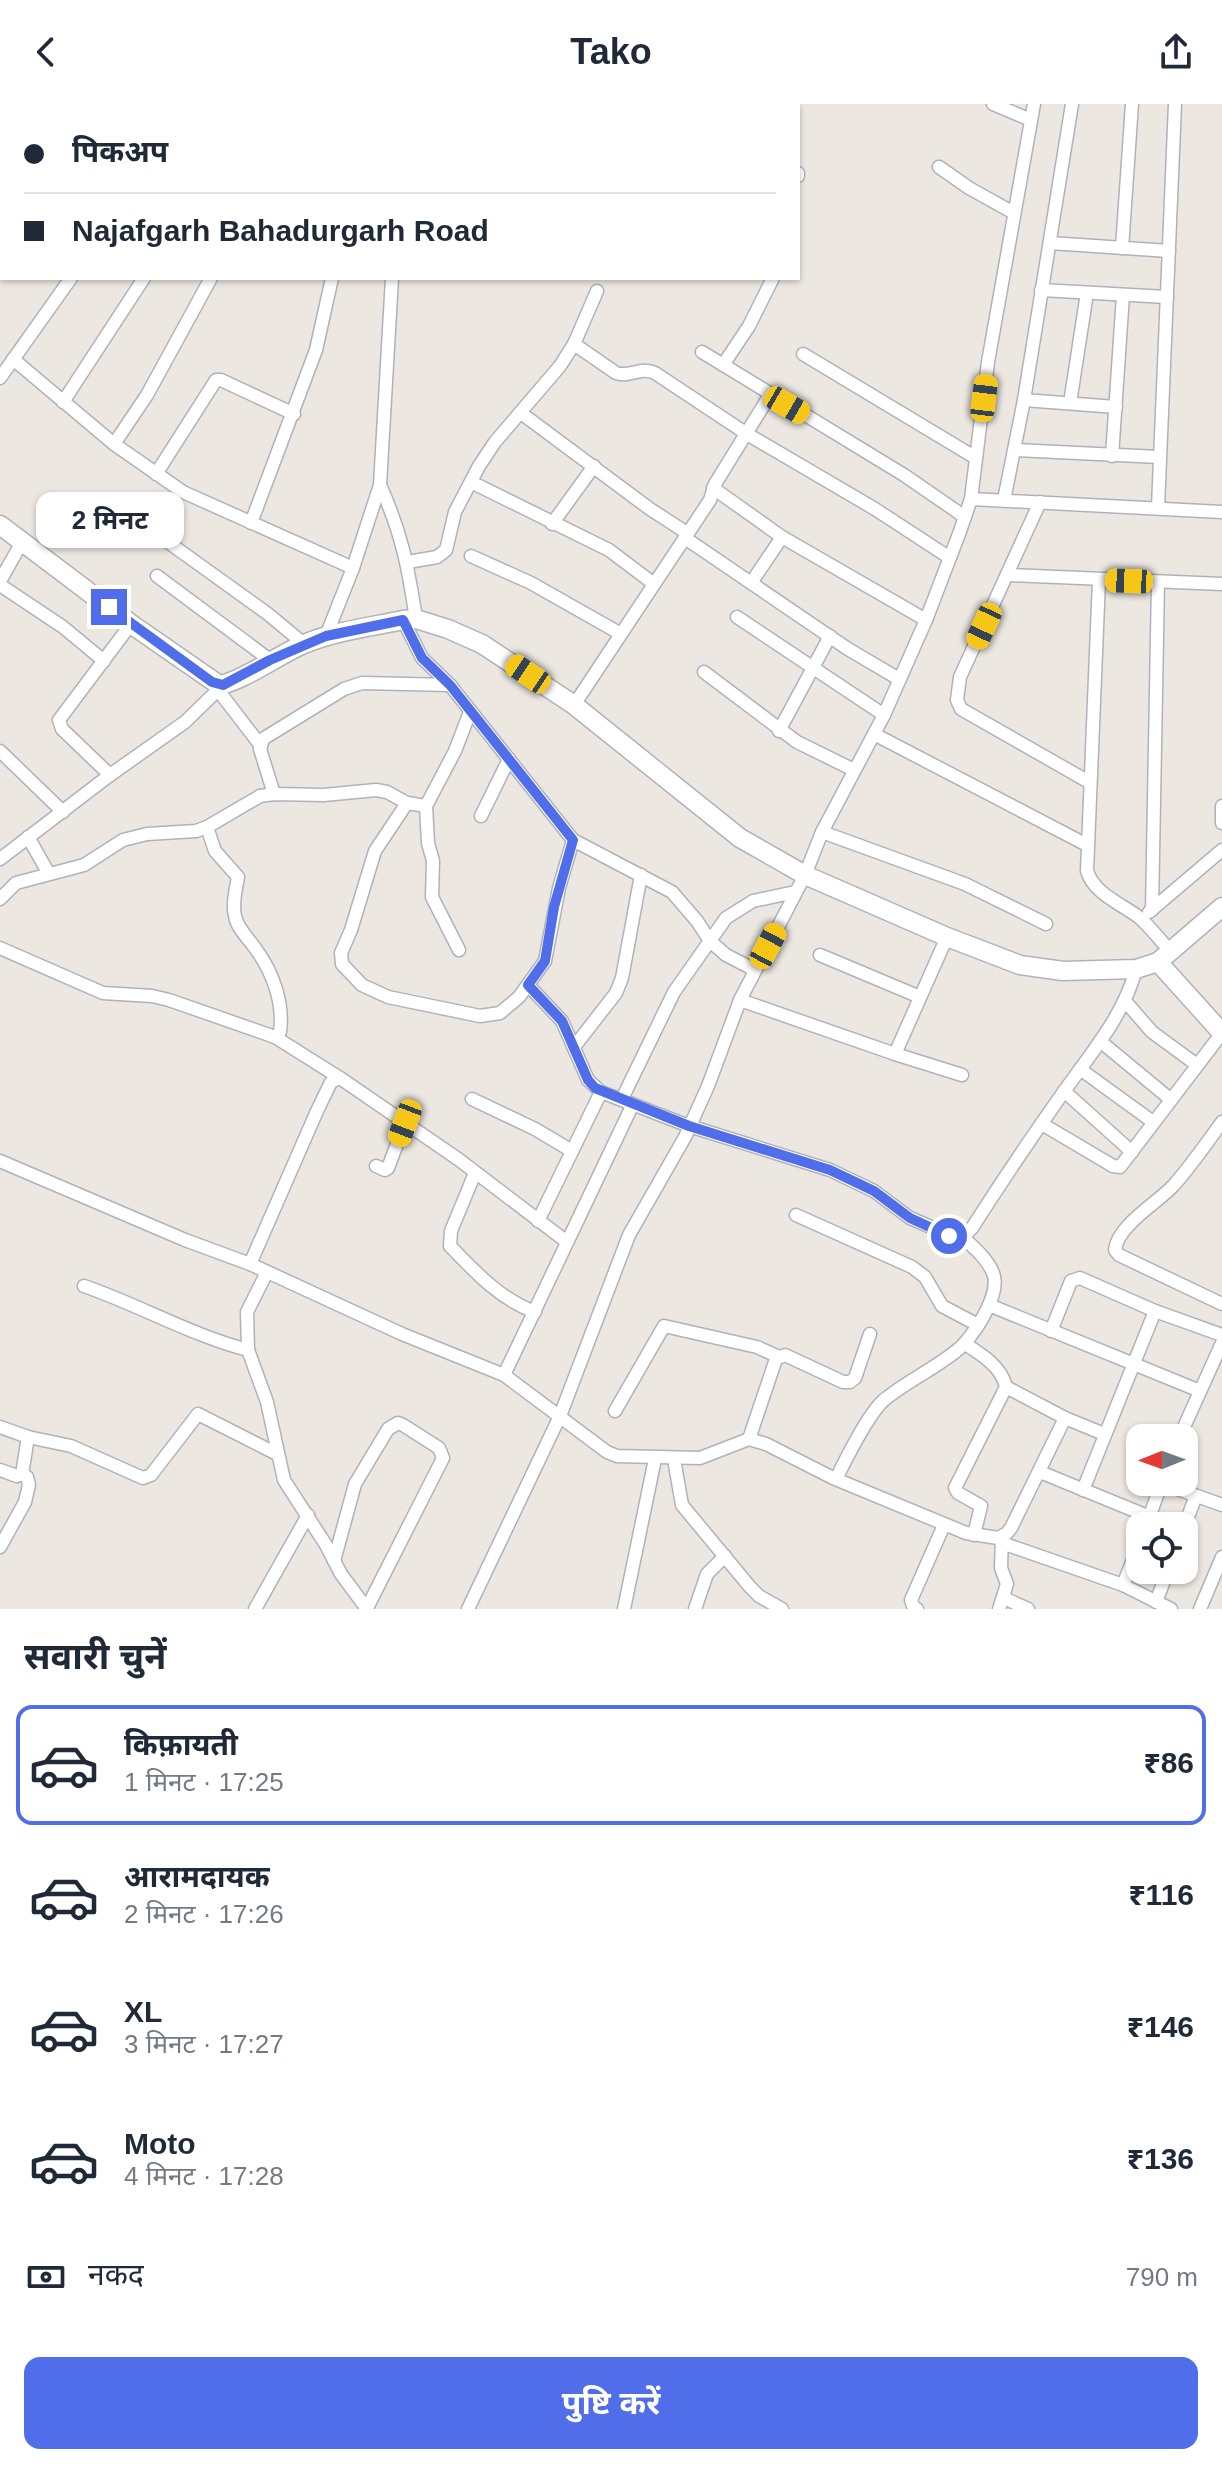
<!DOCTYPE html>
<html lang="hi">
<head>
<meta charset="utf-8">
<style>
	body { margin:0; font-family:Helvetica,"Noto Sans Devanagari",sans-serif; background:#f2f2f3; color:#1f2937; height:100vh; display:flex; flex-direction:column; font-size:30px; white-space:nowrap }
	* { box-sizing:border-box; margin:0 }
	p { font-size:26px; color:#747a83 }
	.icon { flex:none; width:44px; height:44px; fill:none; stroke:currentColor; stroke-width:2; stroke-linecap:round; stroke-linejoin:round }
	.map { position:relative; height:1505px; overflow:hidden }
	.sheet { display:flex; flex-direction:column; background:#fff; flex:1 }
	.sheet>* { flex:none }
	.hud { position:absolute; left:0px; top:0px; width:800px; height:176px; box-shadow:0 2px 6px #0004; display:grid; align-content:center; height:176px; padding:0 24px; background:#fff }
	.needle { width:52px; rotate:269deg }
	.tools { position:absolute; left:1126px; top:1320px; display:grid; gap:16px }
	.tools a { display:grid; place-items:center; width:72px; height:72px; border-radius:16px; background:#fff; box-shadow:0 2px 6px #0004; font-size:40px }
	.end { position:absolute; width:36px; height:36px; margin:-18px; border:10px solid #506ee9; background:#fff; box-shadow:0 0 0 4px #fff }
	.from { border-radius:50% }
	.bubble { position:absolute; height:56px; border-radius:16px; background:#fff; box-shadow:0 2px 6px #0004; font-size:26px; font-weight:700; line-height:56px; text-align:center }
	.car { position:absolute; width:24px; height:48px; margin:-24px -12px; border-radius:10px; box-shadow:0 0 6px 2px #0007; background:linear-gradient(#f5c518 24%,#345 0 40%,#f5c518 0 76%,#345 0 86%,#f5c518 0) }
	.hud b { display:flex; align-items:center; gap:28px; height:76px; font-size:30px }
	.hud b+b { border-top:2px solid #e0e1e3 }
	.hud i { width:20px; height:20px; background:#1f2937 }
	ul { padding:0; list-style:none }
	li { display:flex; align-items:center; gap:24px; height:120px; margin:0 16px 12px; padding:0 8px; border:4px solid transparent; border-radius:16px }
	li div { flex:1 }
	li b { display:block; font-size:30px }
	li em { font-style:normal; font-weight:700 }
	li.active { border-color:#506ee9 }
	li>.icon { width:72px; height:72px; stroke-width:1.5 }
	h2 { padding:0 24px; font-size:36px; line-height:96px }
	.pay { display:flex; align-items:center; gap:20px; height:88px; padding:0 24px; font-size:30px }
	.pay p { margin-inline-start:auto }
	.cta { display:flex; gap:16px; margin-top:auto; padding:16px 24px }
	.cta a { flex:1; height:92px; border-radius:16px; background:#506ee9; color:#fff; font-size:32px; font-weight:700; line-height:92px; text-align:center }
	header { display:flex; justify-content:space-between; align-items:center; height:104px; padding:0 24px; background:#fff; font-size:36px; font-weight:700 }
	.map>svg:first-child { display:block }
</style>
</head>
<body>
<header><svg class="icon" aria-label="back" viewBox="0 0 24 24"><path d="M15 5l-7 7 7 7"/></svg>Tako<svg class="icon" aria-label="share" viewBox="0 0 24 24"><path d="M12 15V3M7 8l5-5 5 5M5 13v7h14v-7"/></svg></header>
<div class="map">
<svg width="1222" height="1505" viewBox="0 0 1222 1505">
	<rect width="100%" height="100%" fill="#ece7e0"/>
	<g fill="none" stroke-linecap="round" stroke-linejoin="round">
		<defs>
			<g id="street">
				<path d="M12 0 15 2"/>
				<path d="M81 0 84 2"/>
				<path d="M238 0 241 2"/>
				<path d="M993 0 1031 16"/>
				<path d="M102 2 104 0"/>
				<path d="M182 2 183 0"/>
				<path d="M346 2 347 0"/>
				<path d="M401 2V0"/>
				<path d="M423 2 424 0"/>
				<path d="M478 2 479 0"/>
				<path d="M939 63 969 84 1014 109"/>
				<path d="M798 69V72"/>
				<path d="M0 70 2 71"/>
				<path d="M1050 139 1169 147"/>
				<path d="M1122 144 1132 0"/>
				<path d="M0 157 2 154"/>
				<path d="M1041 186 1167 193"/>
				<path d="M574 240 616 269C629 274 641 262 655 269L747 330 875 405 950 454"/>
				<path d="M702 248 904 371 965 413"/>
				<path d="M803 250 976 354"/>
				<path d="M13 255 114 340 183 388 353 464"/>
				<path d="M723 261 749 222 773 174"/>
				<path d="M0 274 71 174"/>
				<path d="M1024 296 1116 303"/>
				<path d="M63 298 144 174"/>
				<path d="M1070 299 1087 189"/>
				<path d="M521 309 650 405 687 429"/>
				<path d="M114 340 147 291 211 174"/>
				<path d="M1015 346 1159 353"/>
				<path d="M1112 352 1123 191"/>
				<path d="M156 370 216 276H221L294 310"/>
				<path d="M471 378 609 446 654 480"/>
				<path d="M380 381C402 430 408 462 416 515"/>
				<path d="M713 384 782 433 926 516"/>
				<path d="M971 395 1222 408"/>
				<path d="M1004 396 1024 296 1072 0"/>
				<path d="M1040 398 960 573 957 596 961 605 1089 678"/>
				<path d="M1158 403 1175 0"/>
				<path d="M140 418 268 510 304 540"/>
				<path d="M251 419 316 246 332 174"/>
				<path d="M552 420 594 362"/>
				<path d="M685 434 848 545 899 575"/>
				<path d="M471 452 531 479 621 530"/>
				<path d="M408 458 437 453 446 446 455 408 479 362 495 338 560 262 574 240 597 187"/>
				<path d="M1008 471 1222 480"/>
				<path d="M157 472 270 556"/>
				<path d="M1099 476 1087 767C1094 790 1122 800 1140 814 1151 824 1161 837 1171 848"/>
				<path d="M0 477 22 438"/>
				<path d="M751 479 782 433"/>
				<path d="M0 481 63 523 104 557"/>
				<path d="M737 513 884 611"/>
				<path d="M403 516 422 554 450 581 573 736 672 788 697 817 710 837 726 851 755 866"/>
				<path d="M326 532 353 464 380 381 392 174"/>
				<path d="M704 568 797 638 854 666"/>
				<path d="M218 586 261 642"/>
				<path d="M574 601 710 396 715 380 770 291"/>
				<path d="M779 627 830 532"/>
				<path d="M874 630 1087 741"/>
				<path d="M0 647 63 708"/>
				<path d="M110 671 62 625 59 616 131 520"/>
				<path d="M274 690 260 645 263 635 266 633 344 585 362 579 450 581"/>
				<path d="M407 699 375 747 351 826 341 849 342 860 362 881 388 893 480 912 500 909 519 893 545 857 559 784 573 736"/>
				<path d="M426 702 428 739 433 757 432 793 459 846"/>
				<path d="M1222 702V719"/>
				<path d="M481 712 509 655"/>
				<path d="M822 728 965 780 1046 820"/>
				<path d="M28 733 49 770"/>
				<path d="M0 755 110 671 185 618 223 581"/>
				<path d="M0 795 16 779 84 761 123 736 147 730 196 727 207 723 260 692 274 690 324 691 376 686 387 688 407 699 426 702 455 647 470 608"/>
				<path d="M1152 806 1158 478"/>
				<path d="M1149 808 1222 746"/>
				<path d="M0 844 103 889 152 892 169 896 275 933 280 928C284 899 273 868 255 844 248 834 237 824 235 812 232 799 236 785 238 773L215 747 207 723"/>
				<path d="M820 851 920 893"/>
				<path d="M528 881 562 917 588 976 601 988 689 1022 830 1066 874 1087 910 1114 954 1133 967 1129 972 1124C1002 1077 1033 1031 1065 986 1092 948 1124 911 1136 865"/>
				<path d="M740 896 895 950 962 971"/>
				<path d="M1125 897 1152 928 1197 961"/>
				<path d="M275 933 340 974"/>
				<path d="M1100 937 1170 995"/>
				<path d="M574 943 616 889 622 874 641 771"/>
				<path d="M895 950 947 833"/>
				<path d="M1080 965 1153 1018"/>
				<path d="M1064 987 1132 1048"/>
				<path d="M472 995 535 1025 572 1047"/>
				<path d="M622 995 674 888 726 814 753 797 795 788"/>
				<path d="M1222 1018C1206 1040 1191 1062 1173 1082 1157 1099 1117 1122 1115 1146L1119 1151 1222 1200"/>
				<path d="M1042 1020 1113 1062 1120 1063 1222 929"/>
				<path d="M0 1057 185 1136 250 1160 402 1230 504 1271 607 1348 617 1352 700 1354 749 1335 766 1340 833 1374 966 1429 998 1434 1007 1429 1011 1424 1065 1314"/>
				<path d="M376 1062 385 1066 388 1064 405 1019"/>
				<path d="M475 1069 451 1127 450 1142C476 1169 500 1195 535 1208"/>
				<path d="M796 1111 912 1163 925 1173 942 1202 978 1221"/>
				<path d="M538 1117 601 988"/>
				<path d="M250 1160 317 1007 331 978 340 974 458 1055 567 1138"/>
				<path d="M84 1182C139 1201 191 1231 248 1246L267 1298 284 1376 326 1441 341 1470 367 1505"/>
				<path d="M989 1201 1200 1287"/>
				<path d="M1051 1227 1071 1177 1080 1174 1155 1207 1222 1231"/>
				<path d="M965 1240C981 1250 1002 1263 1006 1283L955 1384 958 1389 981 1402 974 1431"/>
				<path d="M248 1246 247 1208 267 1168"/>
				<path d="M504 1271 633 1000"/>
				<path d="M1006 1283 1065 1314 1104 1330"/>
				<path d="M615 1307 664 1222 757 1243 779 1253"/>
				<path d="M0 1323 28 1333 71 1342 143 1374 151 1371 198 1310 277 1350"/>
				<path d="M1179 1334 1222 1239"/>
				<path d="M749 1335 776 1255 785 1251 843 1278H850L855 1274 870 1230"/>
				<path d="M674 1355 682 1401 750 1483 759 1492 782 1505"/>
				<path d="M0 1366 17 1372 22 1370 28 1333"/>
				<path d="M1040 1368 1150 1413"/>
				<path d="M836 1375C846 1355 868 1310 884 1296 906 1278 932 1266 955 1248 972 1236 1002 1190 993 1169 987 1154 972 1142 961 1131"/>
				<path d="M1161 1379 1222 1401"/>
				<path d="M1083 1386 1155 1207"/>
				<path d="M1146 1422 1162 1378"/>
				<path d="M1184 1423 1196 1392"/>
				<path d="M1002 1439 1123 1481 1171 1505"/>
				<path d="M0 1443 25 1398 29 1381 27 1373 22 1370"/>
				<path d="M334 1457 355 1380 388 1325 398 1319 403 1321 439 1344 443 1354 439 1362 367 1504"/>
				<path d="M1123 1481 1140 1438"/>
				<path d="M1004 1494 1028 1505"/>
				<path d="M1156 1498 1168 1466"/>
				<path d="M255 1505 308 1411"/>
				<path d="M468 1505 560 1312 629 1131 685 1033 708 982 740 896 805 771 822 728 884 611 926 516 959 430 971 395 988 258 1034 0"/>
				<path d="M624 1505 655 1355"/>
				<path d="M695 1505 707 1470 725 1452"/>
				<path d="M917 1505 913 1502 911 1496 944 1421"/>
				<path d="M999 1505 1007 1480 1001 1464 1002 1433"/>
				<path d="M1200 1505 1222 1453"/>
			</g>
			<g id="secondary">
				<path d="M0 421 131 520 219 581C239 579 282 549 304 540 336 527 370 523 403 516L416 515 448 525 482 540 574 601 740 734 805 771 947 833 1020 861 1063 867 1136 865 1158 858 1222 803"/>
				<path d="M1158 858 1222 929"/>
			</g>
		</defs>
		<use href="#street" stroke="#b0b2bb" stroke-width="15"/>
		<use href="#secondary" stroke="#b0b2bb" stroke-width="21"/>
		<use href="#street" stroke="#fff" stroke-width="12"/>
		<use href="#secondary" stroke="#fff" stroke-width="18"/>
	</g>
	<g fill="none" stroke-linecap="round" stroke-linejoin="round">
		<path stroke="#506ee9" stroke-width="10" d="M109 503 212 578 223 581 270 556 326 532 403 516 422 554 450 581 573 736 554 803 545 857 528 881 562 917 588 976 595 984 689 1022 830 1066 874 1087 910 1114 949 1132"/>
	</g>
</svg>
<div class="tools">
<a><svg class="needle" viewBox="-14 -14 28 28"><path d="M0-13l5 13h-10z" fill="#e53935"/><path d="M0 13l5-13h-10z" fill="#747a83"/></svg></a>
<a><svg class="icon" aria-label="locate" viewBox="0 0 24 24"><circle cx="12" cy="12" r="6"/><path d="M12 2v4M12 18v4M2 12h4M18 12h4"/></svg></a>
</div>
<i class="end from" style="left:949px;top:1132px"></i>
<i class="end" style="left:109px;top:503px"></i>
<div class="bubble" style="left:36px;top:388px;width:148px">2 मिनट</div>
<i class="car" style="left:984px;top:294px;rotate:7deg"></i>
<i class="car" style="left:787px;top:301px;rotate:120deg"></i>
<i class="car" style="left:1129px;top:477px;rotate:272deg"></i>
<i class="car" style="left:984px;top:522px;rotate:205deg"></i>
<i class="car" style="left:528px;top:570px;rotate:304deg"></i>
<i class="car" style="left:768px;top:842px;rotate:28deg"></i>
<i class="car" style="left:405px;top:1019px;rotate:201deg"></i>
<div class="hud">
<b><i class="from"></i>पिकअप</b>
<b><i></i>Najafgarh Bahadurgarh Road</b>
</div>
</div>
<section class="sheet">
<h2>सवारी चुनें</h2>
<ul>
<li class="active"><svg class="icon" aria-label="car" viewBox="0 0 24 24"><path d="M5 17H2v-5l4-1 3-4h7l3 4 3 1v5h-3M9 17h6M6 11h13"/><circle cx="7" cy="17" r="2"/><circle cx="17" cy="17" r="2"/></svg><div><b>किफ़ायती</b><p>1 मिनट · 17:25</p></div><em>₹86</em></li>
<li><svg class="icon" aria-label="car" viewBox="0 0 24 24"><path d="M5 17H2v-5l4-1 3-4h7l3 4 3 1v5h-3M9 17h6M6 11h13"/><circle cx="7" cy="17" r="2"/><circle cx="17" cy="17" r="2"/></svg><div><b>आरामदायक</b><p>2 मिनट · 17:26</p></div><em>₹116</em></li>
<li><svg class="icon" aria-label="car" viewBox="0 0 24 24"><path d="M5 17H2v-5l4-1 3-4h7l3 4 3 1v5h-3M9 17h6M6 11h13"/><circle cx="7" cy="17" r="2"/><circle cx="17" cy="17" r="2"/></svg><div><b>XL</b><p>3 मिनट · 17:27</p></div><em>₹146</em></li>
<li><svg class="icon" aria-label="car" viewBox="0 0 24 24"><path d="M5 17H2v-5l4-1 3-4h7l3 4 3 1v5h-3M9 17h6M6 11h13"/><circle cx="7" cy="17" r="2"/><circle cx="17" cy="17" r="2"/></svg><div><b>Moto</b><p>4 मिनट · 17:28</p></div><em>₹136</em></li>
</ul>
<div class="pay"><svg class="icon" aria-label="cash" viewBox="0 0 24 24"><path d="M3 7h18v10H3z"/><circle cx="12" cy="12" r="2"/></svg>नकद<p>790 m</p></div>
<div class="cta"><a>पुष्टि करें</a></div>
</section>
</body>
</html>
